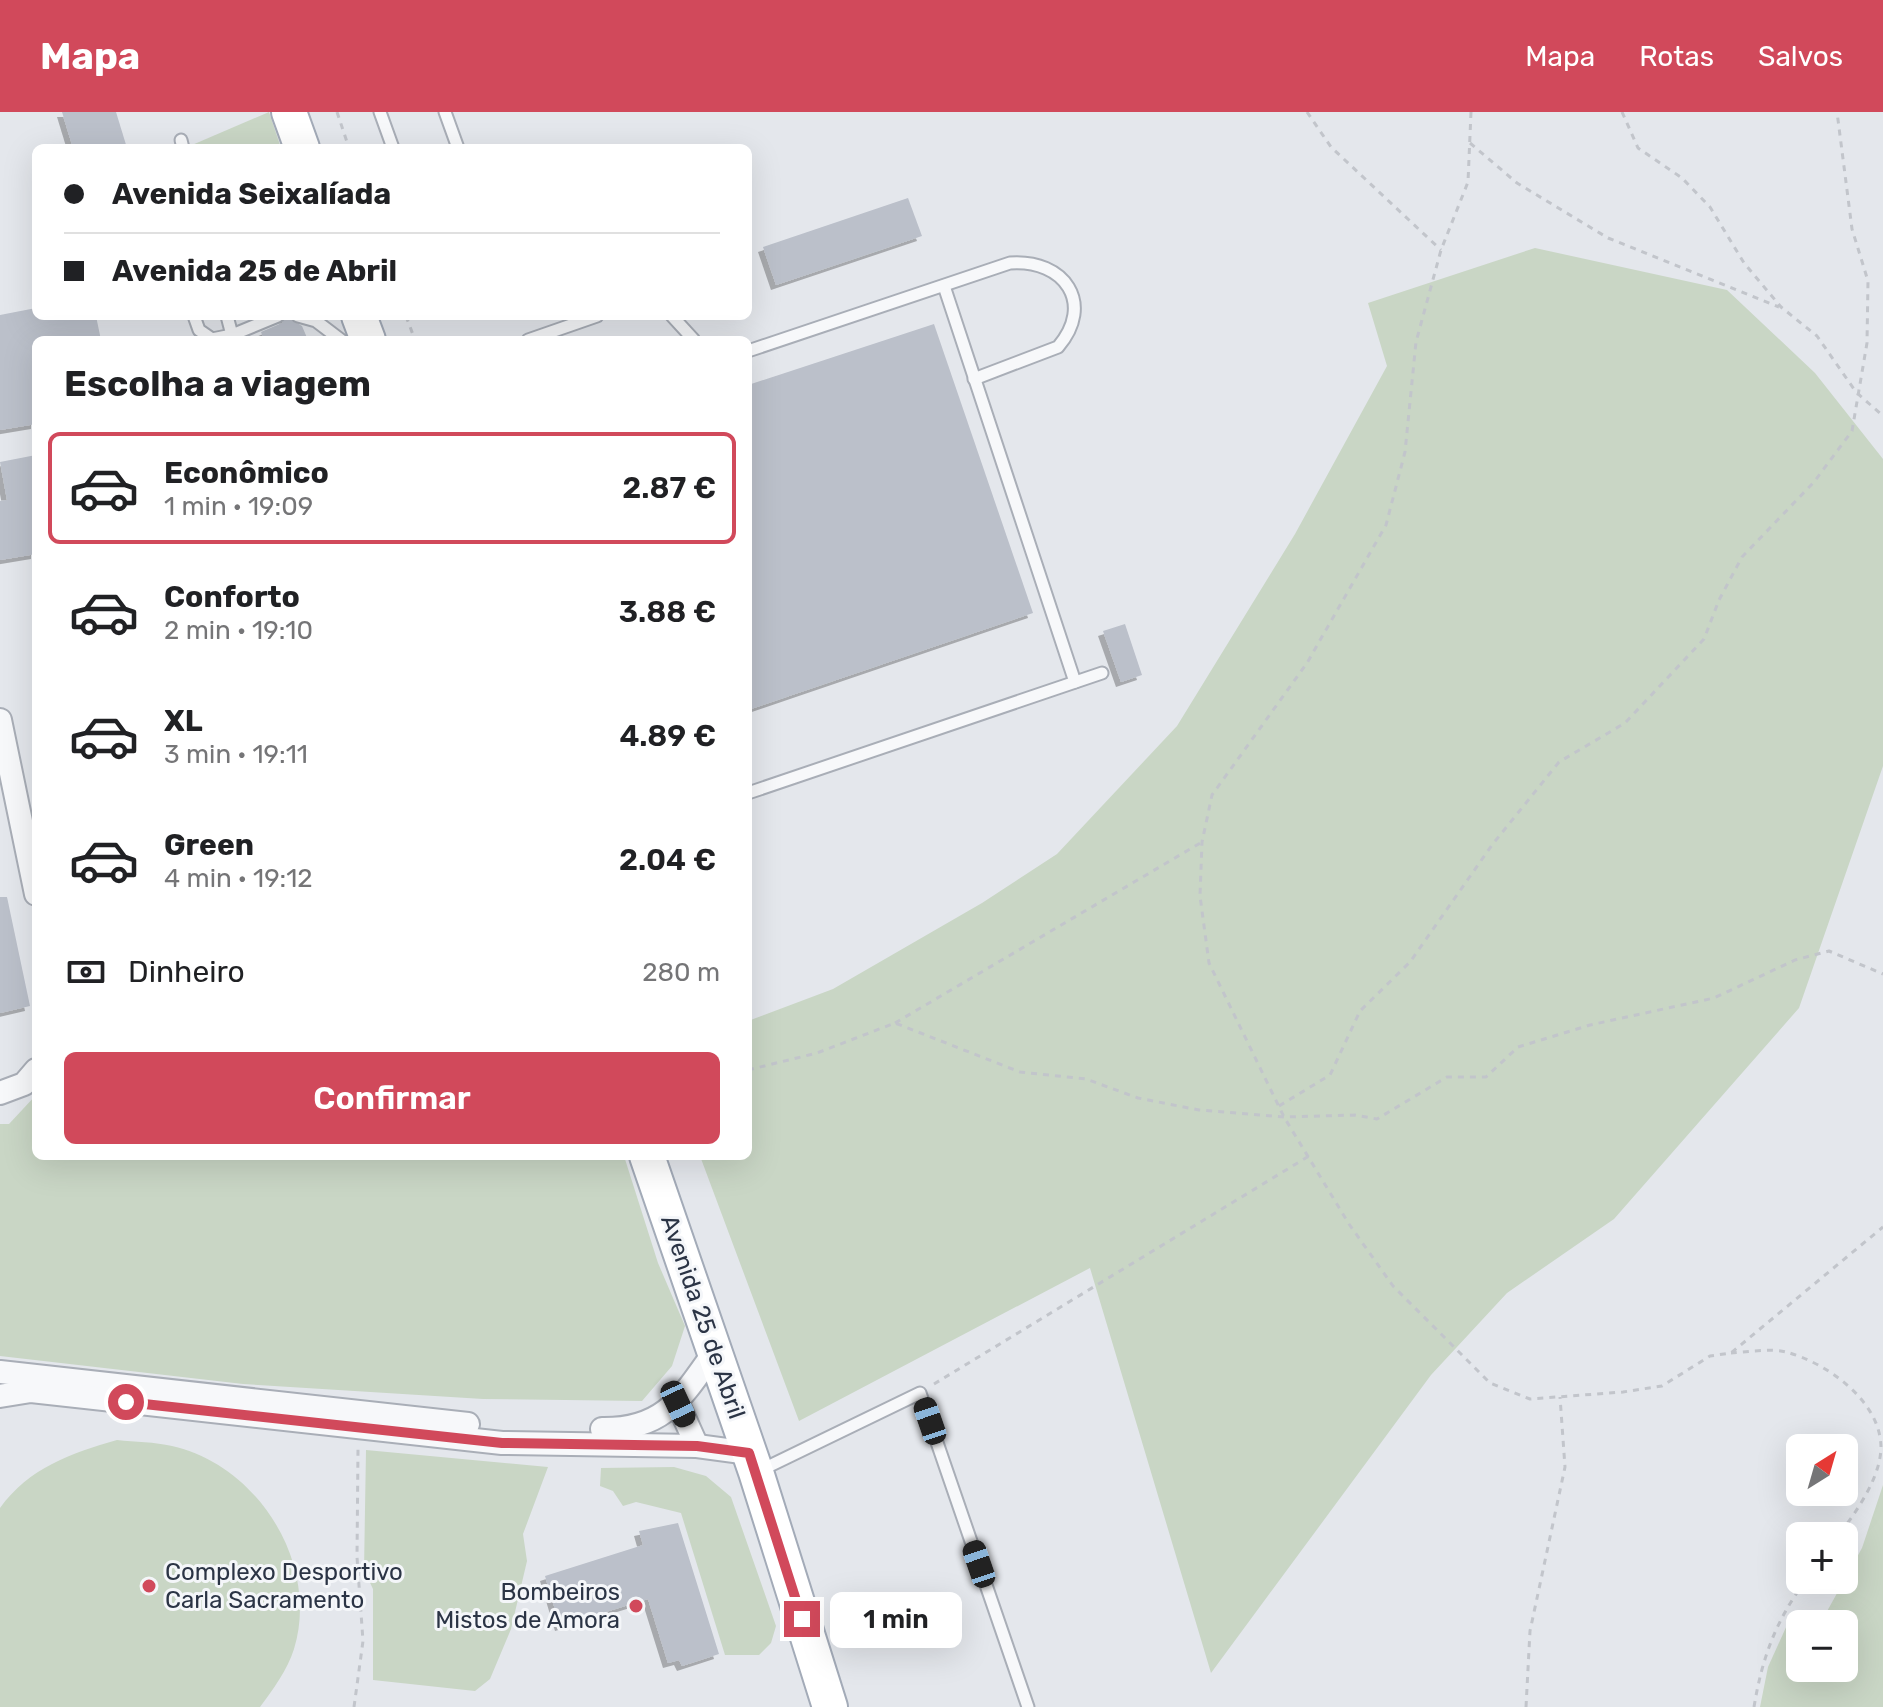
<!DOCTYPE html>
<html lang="pt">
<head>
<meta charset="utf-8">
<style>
	body { margin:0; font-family:Rubik,sans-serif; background:#f2f2f2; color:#202124; height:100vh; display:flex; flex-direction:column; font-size:30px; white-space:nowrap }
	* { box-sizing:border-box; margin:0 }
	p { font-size:26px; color:#757577 }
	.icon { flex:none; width:44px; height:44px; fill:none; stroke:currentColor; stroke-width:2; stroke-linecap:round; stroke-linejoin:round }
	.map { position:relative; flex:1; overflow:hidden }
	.side { position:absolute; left:32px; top:224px; width:720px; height:824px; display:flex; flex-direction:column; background:#fff; border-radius:12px; box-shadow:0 8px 32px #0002 }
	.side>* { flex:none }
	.hud { position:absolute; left:32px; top:32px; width:720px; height:176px; border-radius:12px; box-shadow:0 8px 32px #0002; display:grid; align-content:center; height:176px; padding:0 32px; background:#fff }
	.needle { width:52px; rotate:37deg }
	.tools { position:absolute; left:1786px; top:1322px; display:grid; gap:16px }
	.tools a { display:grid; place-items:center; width:72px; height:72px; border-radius:12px; background:#fff; box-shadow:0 8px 32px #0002; font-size:40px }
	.end { position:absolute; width:36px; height:36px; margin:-18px; border:10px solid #d1495b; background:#fff; box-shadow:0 0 0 4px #fff }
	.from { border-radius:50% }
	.bubble { position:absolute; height:56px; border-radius:12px; background:#fff; box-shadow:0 8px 32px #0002; font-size:26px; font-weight:600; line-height:56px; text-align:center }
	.car { position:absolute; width:24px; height:48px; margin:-24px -12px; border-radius:10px; box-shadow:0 0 6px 2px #0007; background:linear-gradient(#222 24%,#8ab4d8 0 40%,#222 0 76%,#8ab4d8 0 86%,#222 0) }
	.hud b { display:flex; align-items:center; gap:28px; height:76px; font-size:30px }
	.hud b+b { border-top:2px solid #e0e0e0 }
	.hud i { width:20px; height:20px; background:#202124 }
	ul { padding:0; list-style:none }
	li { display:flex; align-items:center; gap:24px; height:112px; margin:0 16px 12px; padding:0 16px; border:4px solid transparent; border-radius:12px }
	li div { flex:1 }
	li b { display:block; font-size:30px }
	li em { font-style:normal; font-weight:600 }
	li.selected { border-color:#d1495b }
	li>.icon { width:72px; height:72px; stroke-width:1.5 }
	h2 { padding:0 32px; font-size:36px; line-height:96px }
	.pay { display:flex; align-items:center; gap:20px; height:88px; padding:0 32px; font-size:30px }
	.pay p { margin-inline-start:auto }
	.cta { display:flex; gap:16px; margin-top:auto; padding:16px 32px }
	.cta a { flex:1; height:92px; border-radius:12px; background:#d1495b; color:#fff; font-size:32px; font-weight:600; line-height:92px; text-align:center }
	header { display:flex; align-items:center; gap:48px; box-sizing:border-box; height:112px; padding:0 40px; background:#d1495b; color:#fff }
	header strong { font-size:38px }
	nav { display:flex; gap:44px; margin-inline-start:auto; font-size:28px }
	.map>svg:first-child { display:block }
</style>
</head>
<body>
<header>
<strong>Mapa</strong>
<nav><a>Mapa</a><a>Rotas</a><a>Salvos</a></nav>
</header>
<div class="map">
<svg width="1883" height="1595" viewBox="0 0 1883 1595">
	<defs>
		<filter id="shadow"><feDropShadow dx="-5" dy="5" stdDeviation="0" flood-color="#0004"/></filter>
	</defs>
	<rect width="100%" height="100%" fill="#e4e7ec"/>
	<g fill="#c9d6c5">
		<path d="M269 0 281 36H193L192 33Z"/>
		<path d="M1535 136 1727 178 1815 261 1883 347V654L1799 896 1614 1107 1507 1181 1431 1263 1211 1561 1090 1156 799 1309 700 1044H748V909L833 877 982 791 1057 742 1177 614 1295 422 1387 254 1368 191Z"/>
		<path d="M36 983V1044H624L658 1151 685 1214 672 1254 642 1289 483 1287 243 1272 0 1244V1012H9Z"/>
		<path d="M117 1328C135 1330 155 1330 172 1334 258 1353 320 1452 294 1537 288 1557 272 1579 260 1595H0V1396C29 1356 71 1341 117 1328Z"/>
		<path d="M366 1338 548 1355 523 1422 527 1449 511 1517 490 1567 475 1579 373 1568V1477L364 1458Z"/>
		<path d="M674 1355 706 1364 731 1385 776 1514 771 1531 759 1543H725L681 1401 636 1390 623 1394 613 1379 600 1374 601 1356Z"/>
		<path d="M1883 1373V1595H1760L1768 1555 1787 1513 1800 1523V1556H1844V1512H1820L1862 1436Z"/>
	</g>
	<g fill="#bbc0ca" filter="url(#shadow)">
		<path d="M62 0H116L127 36H73Z"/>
		<path d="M908 86 922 124 776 173 763 135Z"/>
		<path d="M36 196V204H96L101 228H36V312L0 318V203Z"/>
		<path d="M286 204 302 214 308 228H264L261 220 282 211Z"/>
		<path d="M934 212 1033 501 748 598V273Z"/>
		<path d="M36 343V442L0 448V389L7 388 0 350Z"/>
		<path d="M1125 512 1142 563 1121 570 1103 519Z"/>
		<path d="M0 785H7L30 894 0 901Z"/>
		<path d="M678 1411 719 1542 682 1554 679 1548 668 1551 648 1487 560 1514 545 1464 643 1433 639 1419Z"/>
	</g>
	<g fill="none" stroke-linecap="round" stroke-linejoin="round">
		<defs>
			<g id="lane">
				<path d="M380 0 393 36"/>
				<path d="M445 0 458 36"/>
				<path d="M181 28 183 36"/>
				<path d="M944 174 1075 570"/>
				<path d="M194 204 199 218 212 227 232 223"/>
				<path d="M227 204 232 223 278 204"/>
				<path d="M298 204 316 209 341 228"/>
				<path d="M672 204 694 228"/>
				<path d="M528 228 597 204"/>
				<path d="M748 239 1010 151C1065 147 1095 192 1058 235L974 267"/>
				<path d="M748 681 1102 561"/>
				<path d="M761 1358 920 1281 1028 1595"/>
			</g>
			<g id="street">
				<path d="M0 608 36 782"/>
				<path d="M0 981 24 972 36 958"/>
				<path d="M0 1260 468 1312"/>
				<path d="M0 1284 31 1279 502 1331 697 1334 749 1341"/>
				<path d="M678 1292 697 1334"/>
				<path d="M602 1317C665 1318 682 1285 715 1239"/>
			</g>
			<g id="primary">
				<path d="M289 0 302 36"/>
				<path d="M359 204 368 228"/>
				<path d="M647 1044 756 1360 830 1595"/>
			</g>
		</defs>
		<use href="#lane" stroke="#a9aeb7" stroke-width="15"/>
		<use href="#street" stroke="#a9aeb7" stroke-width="26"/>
		<use href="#primary" stroke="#a3abb8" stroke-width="38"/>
		<g stroke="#c2c5cb" stroke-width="3" stroke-dasharray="6 6" stroke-linecap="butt">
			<path d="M337 0 349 36"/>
			<path d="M1307 0 1331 35 1441 138"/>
			<path d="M1471 0 1468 70 1441 138 1416 230 1405 340 1386 413 1307 551 1212 683 1202 730 1200 784 1209 851 1284 1005 1349 1112 1393 1174 1490 1271 1530 1287 1623 1280 1662 1274 1710 1244 1731 1241 1883 1115"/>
			<path d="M1622 0 1638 36 1682 66 1710 95 1744 151 1781 195 1817 224 1856 280 1883 304"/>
			<path d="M1470 31 1517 71 1608 126 1779 195"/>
			<path d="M406 204 415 228"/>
			<path d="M895 911 1202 730"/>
			<path d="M748 958 817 941 895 911 1020 960 1086 967 1138 986 1199 998 1284 1005 1355 1003 1377 1007 1447 965H1486L1518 935 1590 913 1714 886 1795 848 1829 839 1883 862"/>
			<path d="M1279 994 1330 963 1360 899 1410 850 1492 733 1559 650 1625 611 1704 527 1719 488 1742 445 1814 370 1852 319 1867 231 1868 169 1852 117 1837 0"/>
			<path d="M1731 1241C1747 1240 1770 1236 1786 1240 1827 1251 1881 1289 1881 1336 1880 1367 1856 1400 1838 1424"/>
			<path d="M934 1272 1309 1044"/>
			<path d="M354 1595 363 1529 357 1445 358 1337"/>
			<path d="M1526 1595 1530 1519 1565 1355 1560 1285"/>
			<path d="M1754 1595C1762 1546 1776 1508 1806 1468"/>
		</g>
		<use href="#lane" stroke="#f7f8fa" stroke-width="11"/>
		<use href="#street" stroke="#f7f8fa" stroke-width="22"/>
		<use href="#primary" stroke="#fff" stroke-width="34"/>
	</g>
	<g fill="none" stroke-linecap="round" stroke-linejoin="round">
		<path stroke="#d1495b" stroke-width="10" d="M126 1290 502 1331 697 1334 749 1341 802 1507"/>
	</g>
	<g fill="#d1495b" stroke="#f4f6f9" stroke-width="3">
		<circle cx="149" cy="1474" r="8"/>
		<circle cx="636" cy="1494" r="8"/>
	</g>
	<g text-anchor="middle" stroke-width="6" stroke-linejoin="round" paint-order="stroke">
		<g font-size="24" fill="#2b3445" stroke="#f4f6f9">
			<text transform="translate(703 1205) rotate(71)" y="8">Avenida 25 de Abril</text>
		</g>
		<g font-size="24" fill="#2b3445" stroke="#f4f6f9" text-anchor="start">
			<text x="165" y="1468">Complexo Desportivo<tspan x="165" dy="28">Carla Sacramento</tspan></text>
			<text x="620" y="1488" text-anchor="end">Bombeiros<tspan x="620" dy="28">Mistos de Amora</tspan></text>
		</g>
	</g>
</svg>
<div class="tools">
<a><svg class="needle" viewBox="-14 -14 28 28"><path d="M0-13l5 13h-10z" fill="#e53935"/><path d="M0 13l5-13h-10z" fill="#757577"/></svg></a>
<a>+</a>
<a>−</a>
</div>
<i class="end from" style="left:126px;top:1290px"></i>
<i class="end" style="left:802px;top:1507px"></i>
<div class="bubble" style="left:830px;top:1480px;width:132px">1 min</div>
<i class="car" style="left:678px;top:1292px;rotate:155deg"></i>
<i class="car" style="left:930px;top:1309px;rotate:341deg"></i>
<i class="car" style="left:979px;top:1452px;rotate:341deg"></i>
<div class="hud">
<b><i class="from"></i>Avenida Seixalíada</b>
<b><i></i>Avenida 25 de Abril</b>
</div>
<section class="side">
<h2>Escolha a viagem</h2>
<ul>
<li class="selected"><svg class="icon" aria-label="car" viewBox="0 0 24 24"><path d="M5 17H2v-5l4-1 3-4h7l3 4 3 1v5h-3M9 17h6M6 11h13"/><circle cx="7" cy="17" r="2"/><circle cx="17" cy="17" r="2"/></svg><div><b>Econômico</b><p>1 min · 19:09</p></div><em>2.87 €</em></li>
<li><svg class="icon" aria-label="car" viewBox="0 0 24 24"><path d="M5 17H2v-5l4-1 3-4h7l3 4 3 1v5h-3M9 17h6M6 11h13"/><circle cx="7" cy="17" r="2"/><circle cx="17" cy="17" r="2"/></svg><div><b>Conforto</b><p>2 min · 19:10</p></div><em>3.88 €</em></li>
<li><svg class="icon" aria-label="car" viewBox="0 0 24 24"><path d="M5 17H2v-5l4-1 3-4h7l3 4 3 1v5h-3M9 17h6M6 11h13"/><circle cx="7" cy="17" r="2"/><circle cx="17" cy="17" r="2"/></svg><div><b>XL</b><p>3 min · 19:11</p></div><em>4.89 €</em></li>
<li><svg class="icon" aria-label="car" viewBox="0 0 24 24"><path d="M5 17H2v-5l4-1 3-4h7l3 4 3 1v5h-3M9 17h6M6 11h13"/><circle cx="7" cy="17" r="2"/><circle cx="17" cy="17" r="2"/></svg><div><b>Green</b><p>4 min · 19:12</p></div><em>2.04 €</em></li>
</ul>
<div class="pay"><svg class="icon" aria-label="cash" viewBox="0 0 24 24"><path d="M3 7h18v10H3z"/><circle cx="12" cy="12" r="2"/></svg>Dinheiro<p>280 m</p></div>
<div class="cta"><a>Confirmar</a></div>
</section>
</div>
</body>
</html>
